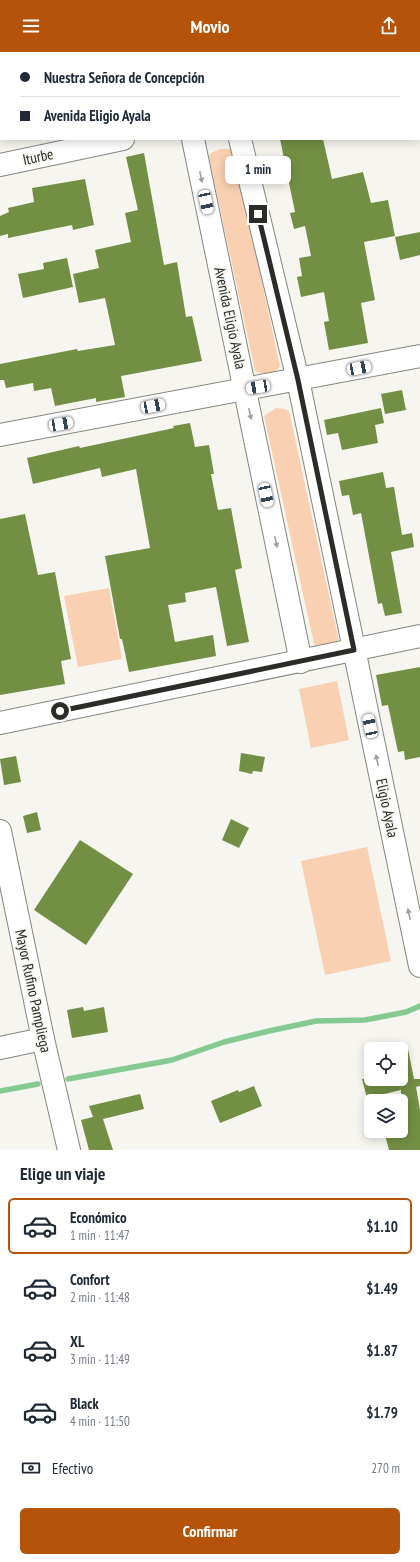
<!DOCTYPE html>
<html lang="es">
<head>
<meta charset="utf-8">
<style>
	body { margin:0; font-family:"PT Sans Narrow",sans-serif; background:#f2f2f3; color:#1f2937; height:100vh; display:flex; flex-direction:column; font-size:15px; white-space:nowrap }
	* { box-sizing:border-box; margin:0 }
	p { font-size:13px; color:#747a83 }
	.icon { flex:none; width:22px; height:22px; fill:none; stroke:currentColor; stroke-width:2; stroke-linecap:round; stroke-linejoin:round }
	.map { position:relative; height:1098px; overflow:hidden }
	.sheet { display:flex; flex-direction:column; background:#fff; flex:1 }
	.sheet>* { flex:none }
	.banner { position:absolute; left:0px; top:0px; width:420px; height:88px; box-shadow:0 2px 10px #0003; display:grid; align-content:center; height:88px; padding:0 20px; background:#fff }
	.fabs { position:absolute; left:364px; top:990px; display:grid; gap:8px }
	.fabs a { display:grid; place-items:center; width:44px; height:44px; border-radius:6px; background:#fff; box-shadow:0 2px 10px #0003; font-size:20px }
	.end { position:absolute; width:18px; height:18px; margin:-9px; border:5px solid #2b2b28; background:#fff; box-shadow:0 0 0 2px #fff }
	.from { border-radius:50% }
	.bubble { position:absolute; height:28px; border-radius:6px; background:#fff; box-shadow:0 2px 10px #0003; font-size:13px; font-weight:700; line-height:28px; text-align:center }
	.car { position:absolute; width:12px; height:24px; margin:-12px -6px; border-radius:5px; box-shadow:0 0 3px 1px #0007; background:linear-gradient(#fff 24%,#345 0 40%,#fff 0 76%,#345 0 86%,#fff 0) }
	.banner b { display:flex; align-items:center; gap:14px; height:38px; font-size:15px }
	.banner b+b { border-top:1px solid #e0e1e3 }
	.banner i { width:10px; height:10px; background:#1f2937 }
	ul { padding:0; list-style:none }
	li { display:flex; align-items:center; gap:12px; height:56px; margin:0 8px 6px; padding:0 12px; border:2px solid transparent; border-radius:6px }
	li div { flex:1 }
	li b { display:block; font-size:15px }
	li em { font-style:normal; font-weight:700 }
	li.on { border-color:#b45309 }
	li>.icon { width:36px; height:36px; stroke-width:1.5 }
	h2 { padding:0 20px; font-size:18px; line-height:48px }
	.pay { display:flex; align-items:center; gap:10px; height:44px; padding:0 20px; font-size:15px }
	.pay p { margin-inline-start:auto }
	.primary-button { display:flex; gap:8px; margin-top:auto; padding:8px 20px }
	.primary-button a { flex:1; height:46px; border-radius:6px; background:#b45309; color:#fff; font-size:16px; font-weight:700; line-height:46px; text-align:center }
	header { display:flex; justify-content:space-between; align-items:center; height:52px; padding:0 20px; background:#b45309; color:#fff; font-size:18px; font-weight:700 }
	.map>svg:first-child { display:block }
</style>
</head>
<body>
<header><svg class="icon" aria-label="menu" viewBox="0 0 24 24"><path d="M4 6h16M4 12h16M4 18h16"/></svg>Movio<svg class="icon" aria-label="share" viewBox="0 0 24 24"><path d="M12 15V3M7 8l5-5 5 5M5 13v7h14v-7"/></svg></header>
<div class="map">
<svg width="420" height="1098" viewBox="0 0 420 1098">
	<rect width="100%" height="100%" fill="#f6f5ef"/>
	<g fill="#f9d0b1">
		<path d="M220 97H230L234 100 280 314C275 322 263 324 255 319L209 105 211 101Z"/>
		<path d="M276 356 285 357 289 359 339 589 315 596 264 364Z"/>
		<path d="M109 536 122 607 78 615 64 544Z"/>
		<path d="M337 629 349 688 311 696 299 637Z"/>
		<path d="M367 795 391 909 325 923 301 809Z"/>
	</g>
	<g fill="none" stroke-linecap="round" stroke-linejoin="round">
		<g stroke="#85ca91" stroke-width="5.5">
			<path d="M68 1027 172 1008 224 990 269 979 316 969 365 968 406 960 420 954"/>
			<path d="M0 1039 38 1032"/>
		</g>
	</g>
	<g fill="#738f44">
		<path d="M280 87H323L332 127 363 120 371 151 388 148 395 184 364 190 375 248 361 251 368 291 329 298 324 270 329 269 324 240 301 245 297 225 302 224 299 206 311 204 305 174 294 177 290 161 295 160Z"/>
		<path d="M144 101 164 213 177 210 186 265 192 264 202 309 121 324 125 345 96 350V346L55 354 51 336 34 339 33 331 6 336 4 328H0V312L77 297 78 299 115 293 105 246 79 251 73 222 99 216 95 198 131 190 125 161 138 158 126 105Z"/>
		<path d="M85 127 94 173 73 178 72 173 8 186V182L0 184V164L9 160 8 156 34 150 32 136Z"/>
		<path d="M420 180V203L400 208 395 185Z"/>
		<path d="M67 206 73 235 23 246 18 222 44 217 43 211Z"/>
		<path d="M402 338 406 358 385 362 381 342Z"/>
		<path d="M381 356 384 371 375 373 378 391 342 398 338 381 327 383 324 368Z"/>
		<path d="M190 371 195 395 209 393 214 422H211L218 458 231 456 242 516 235 518 249 590 227 594 216 535 185 541 186 550 168 553 175 590 213 583 216 604 129 620 122 587H120L105 504 150 496 136 417 102 425 100 416 33 432 27 406 79 394 80 396 174 376 173 374Z"/>
		<path d="M383 420 386 436 394 435 402 483 412 481 414 495 391 500 402 561 385 564 382 551 378 552 361 461 353 463 349 443 342 444 339 429Z"/>
		<path d="M25 462 38 523 55 520 71 607 61 609 65 632 0 643V467Z"/>
		<path d="M420 615V705L405 708 404 699 398 700 388 653 382 654 376 623Z"/>
		<path d="M241 701 265 705 262 720 253 719 252 722 239 719Z"/>
		<path d="M16 704 21 730 4 733 0 707Z"/>
		<path d="M37 760 41 778 27 781 23 764Z"/>
		<path d="M231 767 249 776 239 796 222 788Z"/>
		<path d="M80 788 133 822 86 893 34 858Z"/>
		<path d="M83 955 84 959 104 955 108 980 72 986 67 958Z"/>
		<path d="M401 997H408L414 1027H420V1034L416 1035 420 1058V1098H389L384 1079H401V1038L367 1046 362 1027H401Z"/>
		<path d="M254 1034 262 1054 220 1071 211 1049 238 1038 239 1040Z"/>
		<path d="M140 1042 144 1057 103 1067 113 1098H89L81 1068 93 1065 89 1054Z"/>
	</g>
	<g fill="none" stroke-linecap="round" stroke-linejoin="round">
		<defs>
			<g id="minor">
				<path d="M174 0V1"/>
				<path d="M222 0V1"/>
				<path d="M419 22H420"/>
				<path d="M193 87 301 610"/>
				<path d="M240 87 298 328 420 914"/>
				<path d="M0 113 123 87"/>
				<path d="M0 383 420 304"/>
				<path d="M0 671 420 584"/>
				<path d="M0 779 43 987 69 1098"/>
				<path d="M0 996 43 987"/>
			</g>
		</defs>
		<use href="#minor" stroke="#868680" stroke-width="24"/>
		<use href="#minor" stroke="#fff" stroke-width="22"/>
	</g>
	<defs><path id="oneway-solid" d="M-6-.8H1V-3.2L6.5 0L1 3.2V.8H-6Z"/></defs>
	<g fill="#a0a09e">
		<use href="#oneway-solid" transform="translate(201 125) rotate(78)"/>
		<use href="#oneway-solid" transform="translate(250 362) rotate(78)"/>
		<use href="#oneway-solid" transform="translate(276 490) rotate(78)"/>
		<use href="#oneway-solid" transform="translate(377 708) rotate(-102)"/>
		<use href="#oneway-solid" transform="translate(409 862) rotate(-102)"/>
	</g>
	<g fill="none" stroke-linecap="round" stroke-linejoin="round">
		<path stroke="#2b2b28" stroke-width="5" d="M60 659 354 598 298 328 258 162"/>
	</g>
	<g text-anchor="middle" stroke-width="3" stroke-linejoin="round" paint-order="stroke">
		<g font-size="15" fill="#2b2b28" stroke="#f6f5ef">
			<text transform="translate(38 105) rotate(-12)" y="5">Iturbe</text>
			<text transform="translate(230 266) rotate(78)" y="5">Avenida Eligio Ayala</text>
			<text transform="translate(387 756) rotate(78)" y="5">Eligio Ayala</text>
			<text transform="translate(33 939) rotate(78)" y="5">Mayor Rufino Pampliega</text>
		</g>
	</g>
</svg>
<div class="fabs">
<a><svg class="icon" aria-label="locate" viewBox="0 0 24 24"><circle cx="12" cy="12" r="6"/><path d="M12 2v4M12 18v4M2 12h4M18 12h4"/></svg></a>
<a><svg class="icon" aria-label="layers" viewBox="0 0 24 24"><path d="M12 4l9 5-9 5-9-5zM3 14l9 5 9-5"/></svg></a>
</div>
<i class="end from" style="left:60px;top:659px"></i>
<i class="end" style="left:258px;top:162px"></i>
<div class="bubble" style="left:225px;top:104px;width:66px">1 min</div>
<i class="car" style="left:206px;top:150px;rotate:168deg"></i>
<i class="car" style="left:359px;top:316px;rotate:79deg"></i>
<i class="car" style="left:258px;top:335px;rotate:261deg"></i>
<i class="car" style="left:153px;top:354px;rotate:79deg"></i>
<i class="car" style="left:61px;top:372px;rotate:80deg"></i>
<i class="car" style="left:266px;top:443px;rotate:168deg"></i>
<i class="car" style="left:370px;top:674px;rotate:348deg"></i>
<div class="banner">
<b><i class="from"></i>Nuestra Señora de Concepción</b>
<b><i></i>Avenida Eligio Ayala</b>
</div>
</div>
<section class="sheet">
<h2>Elige un viaje</h2>
<ul>
<li class="on"><svg class="icon" aria-label="car" viewBox="0 0 24 24"><path d="M5 17H2v-5l4-1 3-4h7l3 4 3 1v5h-3M9 17h6M6 11h13"/><circle cx="7" cy="17" r="2"/><circle cx="17" cy="17" r="2"/></svg><div><b>Económico</b><p>1 min · 11:47</p></div><em>$1.10</em></li>
<li><svg class="icon" aria-label="car" viewBox="0 0 24 24"><path d="M5 17H2v-5l4-1 3-4h7l3 4 3 1v5h-3M9 17h6M6 11h13"/><circle cx="7" cy="17" r="2"/><circle cx="17" cy="17" r="2"/></svg><div><b>Confort</b><p>2 min · 11:48</p></div><em>$1.49</em></li>
<li><svg class="icon" aria-label="car" viewBox="0 0 24 24"><path d="M5 17H2v-5l4-1 3-4h7l3 4 3 1v5h-3M9 17h6M6 11h13"/><circle cx="7" cy="17" r="2"/><circle cx="17" cy="17" r="2"/></svg><div><b>XL</b><p>3 min · 11:49</p></div><em>$1.87</em></li>
<li><svg class="icon" aria-label="car" viewBox="0 0 24 24"><path d="M5 17H2v-5l4-1 3-4h7l3 4 3 1v5h-3M9 17h6M6 11h13"/><circle cx="7" cy="17" r="2"/><circle cx="17" cy="17" r="2"/></svg><div><b>Black</b><p>4 min · 11:50</p></div><em>$1.79</em></li>
</ul>
<div class="pay"><svg class="icon" aria-label="cash" viewBox="0 0 24 24"><path d="M3 7h18v10H3z"/><circle cx="12" cy="12" r="2"/></svg>Efectivo<p>270 m</p></div>
<div class="primary-button"><a>Confirmar</a></div>
</section>
</body>
</html>
